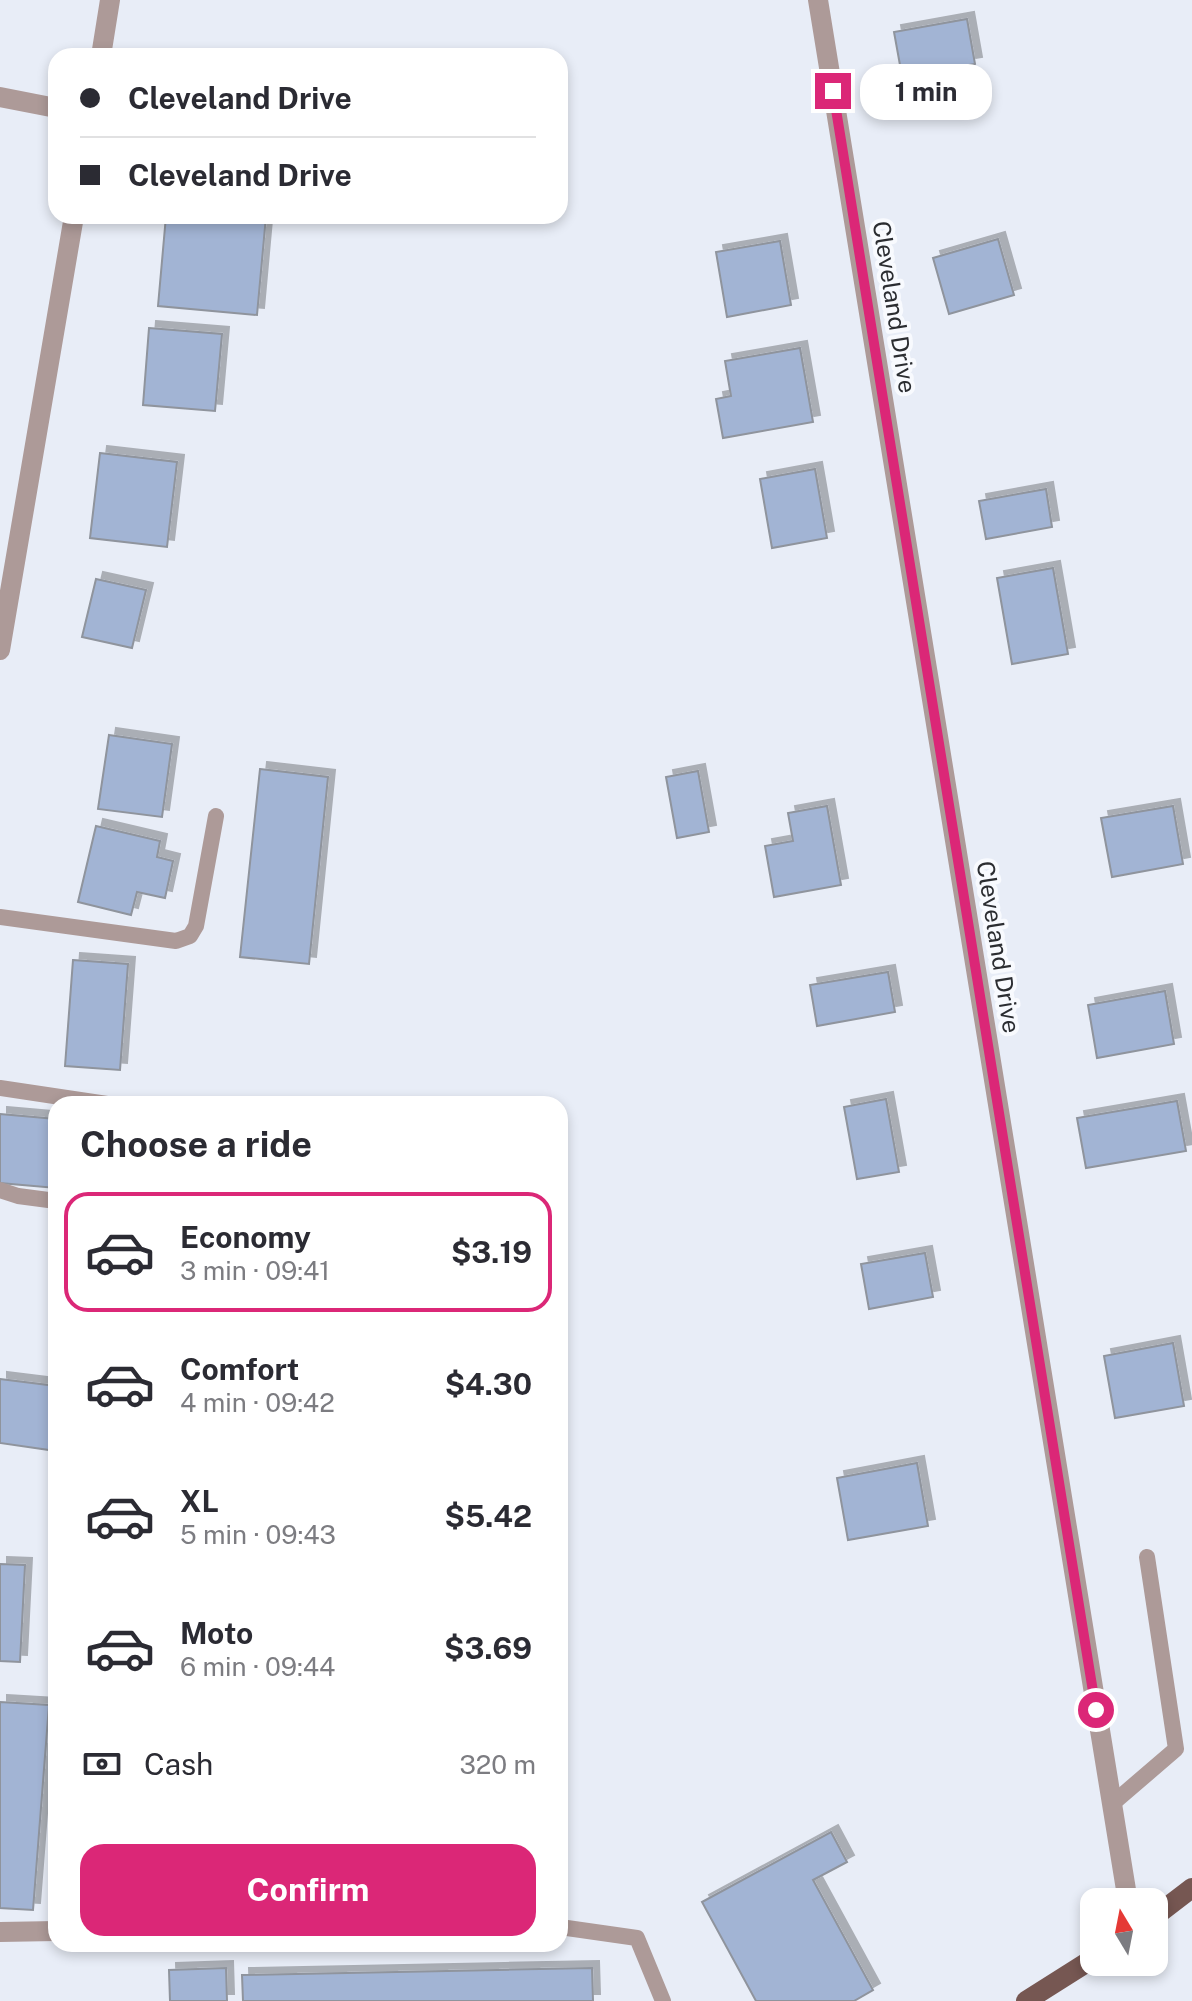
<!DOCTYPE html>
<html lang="en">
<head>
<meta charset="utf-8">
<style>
	body { margin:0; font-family:"Public Sans",sans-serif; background:#f2f2f3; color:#2b2b33; height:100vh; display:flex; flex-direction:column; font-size:30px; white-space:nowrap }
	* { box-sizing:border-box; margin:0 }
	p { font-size:26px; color:#7c7c81 }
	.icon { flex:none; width:44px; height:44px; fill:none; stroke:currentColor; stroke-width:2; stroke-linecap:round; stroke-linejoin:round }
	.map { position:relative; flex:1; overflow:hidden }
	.drawer { position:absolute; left:48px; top:1096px; width:520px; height:856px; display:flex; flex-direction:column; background:#fff; border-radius:24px; box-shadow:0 4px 12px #0003 }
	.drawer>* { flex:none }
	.banner { position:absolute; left:48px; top:48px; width:520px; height:176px; border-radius:24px; box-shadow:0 4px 12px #0003; display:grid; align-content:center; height:176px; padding:0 32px; background:#fff }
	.needle { width:52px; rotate:350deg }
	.controls { position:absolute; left:1080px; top:1888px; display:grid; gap:16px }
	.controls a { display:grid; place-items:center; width:88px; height:88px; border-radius:16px; background:#fff; box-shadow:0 4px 12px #0003; font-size:40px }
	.end { position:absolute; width:36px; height:36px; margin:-18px; border:10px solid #db2777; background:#fff; box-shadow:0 0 0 4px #fff }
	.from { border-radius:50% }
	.bubble { position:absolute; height:56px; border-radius:24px; background:#fff; box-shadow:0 4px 12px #0003; font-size:26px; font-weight:700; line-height:56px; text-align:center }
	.banner b { display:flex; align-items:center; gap:28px; height:76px; font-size:30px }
	.banner b+b { border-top:2px solid #e1e1e2 }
	.banner i { width:20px; height:20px; background:#2b2b33 }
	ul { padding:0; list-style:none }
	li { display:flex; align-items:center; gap:24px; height:120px; margin:0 16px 12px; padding:0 16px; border:4px solid transparent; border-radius:24px }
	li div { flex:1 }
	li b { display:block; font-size:30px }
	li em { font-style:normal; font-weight:700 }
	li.active { border-color:#db2777 }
	li>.icon { width:72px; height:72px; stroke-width:1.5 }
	h2 { padding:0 32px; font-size:36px; line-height:96px }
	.pay { display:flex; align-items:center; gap:20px; height:88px; padding:0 32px; font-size:30px }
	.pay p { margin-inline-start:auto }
	.cta { display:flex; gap:16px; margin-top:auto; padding:16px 32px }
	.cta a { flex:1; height:92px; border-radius:24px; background:#db2777; color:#fff; font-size:32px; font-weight:700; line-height:92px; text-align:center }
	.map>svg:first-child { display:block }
</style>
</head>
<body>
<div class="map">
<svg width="1192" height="2001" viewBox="0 0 1192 2001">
	<defs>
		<filter id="shadow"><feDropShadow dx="7" dy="-7" stdDeviation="0" flood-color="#0004"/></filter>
	</defs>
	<rect width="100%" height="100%" fill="#e8edf7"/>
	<g fill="#a2b4d4" stroke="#8f949d" stroke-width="2" filter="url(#shadow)">
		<path d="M967 19 975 64 902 76 894 32Z"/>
		<path d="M166 216H266L257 315 158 306Z"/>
		<path d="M998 239 1014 295 949 314 933 258Z"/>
		<path d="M780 241 791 305 727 317 716 252Z"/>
		<path d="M149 328 222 334 215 411 143 405Z"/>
		<path d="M800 348 813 422 723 438 716 399 731 396 725 361Z"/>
		<path d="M100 453 177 462 167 547 90 538Z"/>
		<path d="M815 469 827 538 772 548 760 479Z"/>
		<path d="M1046 489 1052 527 986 539 979 501Z"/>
		<path d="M1053 568 1068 654 1012 664 997 578Z"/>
		<path d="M96 579 146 590 132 648 82 637Z"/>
		<path d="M109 735 172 744 162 817 98 809Z"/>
		<path d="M260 769 328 777 309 964 240 957Z"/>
		<path d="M698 771 709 832 677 838 666 777Z"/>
		<path d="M827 806 841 885 774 897 765 846 793 841 788 813Z"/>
		<path d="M1173 806 1183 864 1112 877 1101 818Z"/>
		<path d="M96 826 160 841 157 857 173 861 165 898 137 892 131 915 78 902Z"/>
		<path d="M73 960 128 964 120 1070 65 1066Z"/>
		<path d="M888 972 895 1012 817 1026 810 985Z"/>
		<path d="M1165 991 1174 1044 1097 1058 1088 1005Z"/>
		<path d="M886 1099 899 1172 857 1179 844 1107Z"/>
		<path d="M1177 1101 1186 1151 1086 1168 1077 1118Z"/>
		<path d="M0 1114 56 1119V1188L0 1183Z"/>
		<path d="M925 1253 933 1297 869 1309 861 1264Z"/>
		<path d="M1173 1343 1184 1406 1115 1418 1104 1356Z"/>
		<path d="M0 1379 56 1386V1451L0 1443Z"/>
		<path d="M917 1463 928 1526 848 1540 837 1478Z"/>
		<path d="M0 1564 25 1565 20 1662 0 1661Z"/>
		<path d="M0 1702 49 1705 33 1910 0 1908Z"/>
		<path d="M831 1832 847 1862 813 1880 873 1990 854 2001H756L702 1902Z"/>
		<path d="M226 1968 227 2001H170L169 1970Z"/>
		<path d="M592 1968 593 2001H243L242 1975Z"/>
	</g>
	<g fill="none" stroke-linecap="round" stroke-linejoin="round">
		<g stroke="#ad9a98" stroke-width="16">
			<path d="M0 917 176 941 190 936 196 926 216 816"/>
			<path d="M0 1088 107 1104"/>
			<path d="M0 1190 18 1196 56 1201"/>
			<path d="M1112 1804 1176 1749 1147 1557"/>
			<path d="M560 1927 637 1938 663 2001"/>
		</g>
		<g stroke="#ad9a98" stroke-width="20">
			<path d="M818 0 1128 1902"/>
			<path d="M0 97 56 108"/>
			<path d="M0 1932 56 1931"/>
		</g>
		<g stroke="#ad9a98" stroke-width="20">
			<path d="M101 56 110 0"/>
			<path d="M0 650 74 216"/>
		</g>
		<g stroke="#765752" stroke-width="20">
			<path d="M1154 1917 1192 1888"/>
			<path d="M1026 2001 1094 1958"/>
		</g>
	</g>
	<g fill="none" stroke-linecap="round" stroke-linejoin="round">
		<path stroke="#db2777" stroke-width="10" d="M833 91 1096 1710"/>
	</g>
	<g text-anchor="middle" stroke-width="8" stroke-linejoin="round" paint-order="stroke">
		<g font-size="24" fill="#2b2d31" stroke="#f8fafe">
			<text transform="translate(894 307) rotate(81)" y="8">Cleveland Drive</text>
			<text transform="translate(998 947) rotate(81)" y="8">Cleveland Drive</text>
		</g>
	</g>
</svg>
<div class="controls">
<a><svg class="needle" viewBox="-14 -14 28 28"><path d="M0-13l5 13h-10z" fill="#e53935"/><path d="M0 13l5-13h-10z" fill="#7c7c81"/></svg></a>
</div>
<i class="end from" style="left:1096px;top:1710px"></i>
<i class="end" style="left:833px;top:91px"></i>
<div class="bubble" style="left:860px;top:64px;width:132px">1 min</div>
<div class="banner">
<b><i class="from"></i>Cleveland Drive</b>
<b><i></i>Cleveland Drive</b>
</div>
<section class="drawer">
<h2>Choose a ride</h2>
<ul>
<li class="active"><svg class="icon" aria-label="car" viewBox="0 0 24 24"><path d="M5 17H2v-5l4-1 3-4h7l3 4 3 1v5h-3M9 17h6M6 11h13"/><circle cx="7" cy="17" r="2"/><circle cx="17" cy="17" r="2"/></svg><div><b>Economy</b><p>3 min · 09:41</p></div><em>$3.19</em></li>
<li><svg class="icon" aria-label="car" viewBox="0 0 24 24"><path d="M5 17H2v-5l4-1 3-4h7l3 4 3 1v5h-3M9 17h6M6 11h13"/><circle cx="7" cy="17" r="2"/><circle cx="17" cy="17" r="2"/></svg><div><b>Comfort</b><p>4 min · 09:42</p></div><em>$4.30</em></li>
<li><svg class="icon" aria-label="car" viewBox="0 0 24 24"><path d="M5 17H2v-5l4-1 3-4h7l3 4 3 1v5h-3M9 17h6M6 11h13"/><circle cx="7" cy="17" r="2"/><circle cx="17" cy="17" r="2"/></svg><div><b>XL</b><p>5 min · 09:43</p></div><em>$5.42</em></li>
<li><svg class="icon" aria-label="car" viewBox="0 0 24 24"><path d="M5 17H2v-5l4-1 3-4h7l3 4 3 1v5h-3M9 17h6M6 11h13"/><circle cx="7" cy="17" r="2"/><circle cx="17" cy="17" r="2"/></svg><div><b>Moto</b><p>6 min · 09:44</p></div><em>$3.69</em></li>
</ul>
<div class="pay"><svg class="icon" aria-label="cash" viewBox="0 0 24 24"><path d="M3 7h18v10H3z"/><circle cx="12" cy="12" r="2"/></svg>Cash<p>320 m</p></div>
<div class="cta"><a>Confirm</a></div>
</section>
</div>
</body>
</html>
